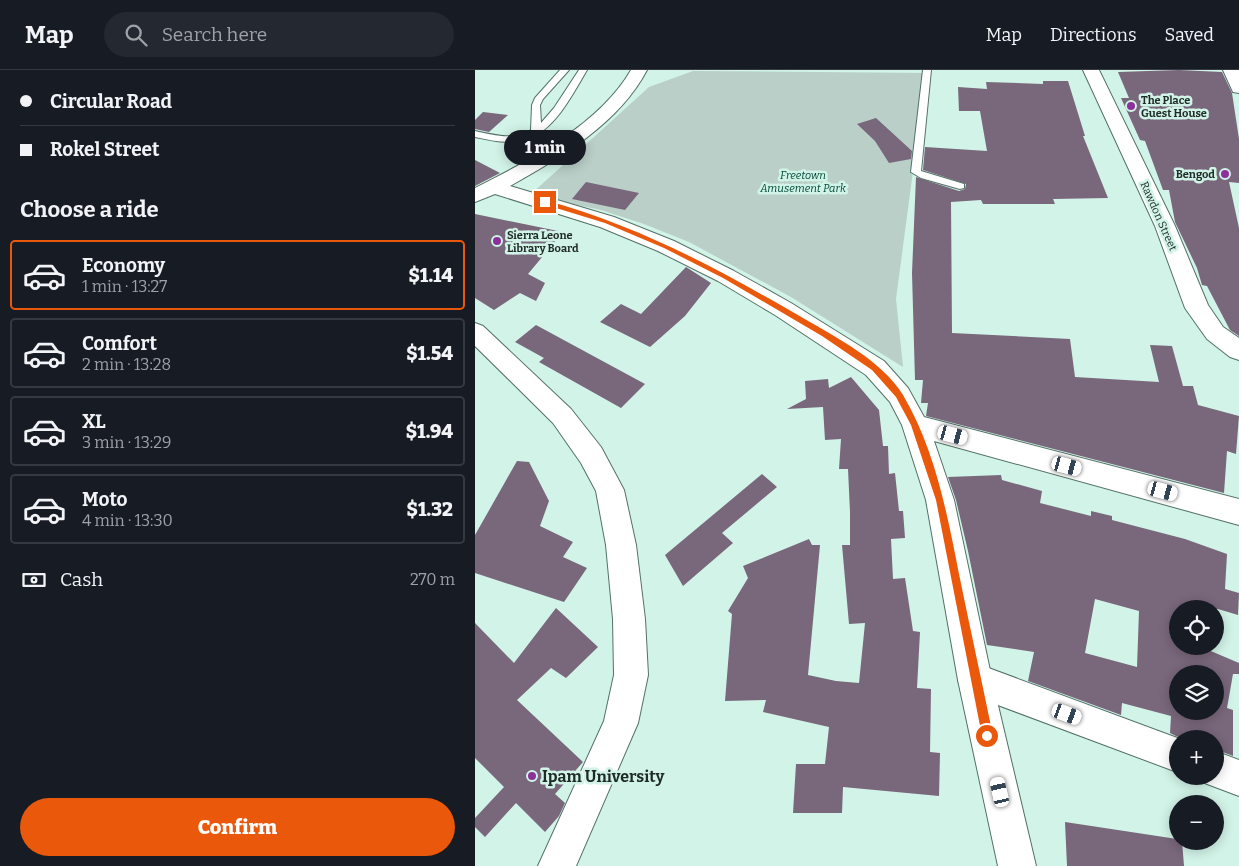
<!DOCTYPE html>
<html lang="en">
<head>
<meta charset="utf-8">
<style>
	body { margin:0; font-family:Bitter,serif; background:#242831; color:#f1f3f6; height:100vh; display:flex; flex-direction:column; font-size:19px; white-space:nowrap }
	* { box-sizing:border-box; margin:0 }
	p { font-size:16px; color:#9ea1a6 }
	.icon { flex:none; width:28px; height:28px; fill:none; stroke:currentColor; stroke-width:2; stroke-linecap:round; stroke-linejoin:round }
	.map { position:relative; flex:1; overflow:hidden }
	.details { display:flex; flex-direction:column; background:#171b24; width:475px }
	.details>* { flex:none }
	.banner { display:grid; align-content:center; height:110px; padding:0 20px; background:#171b24 }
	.tools { position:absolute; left:694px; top:530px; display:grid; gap:10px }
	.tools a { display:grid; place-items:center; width:55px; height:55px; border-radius:50%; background:#171b24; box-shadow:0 2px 12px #0003; font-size:25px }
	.end { position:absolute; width:22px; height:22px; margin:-11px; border:6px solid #ea580c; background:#fff; box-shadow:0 0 0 2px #fff }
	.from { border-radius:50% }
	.bubble { position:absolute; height:35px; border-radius:18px; background:#171b24; box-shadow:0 2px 12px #0003; font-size:16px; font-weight:800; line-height:35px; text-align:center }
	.car { position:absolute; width:15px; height:30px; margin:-15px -8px; border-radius:6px; box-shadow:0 0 4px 1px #0007; background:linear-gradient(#fff 24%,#345 0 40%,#fff 0 76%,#345 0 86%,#fff 0) }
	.banner b { display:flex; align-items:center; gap:18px; height:48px; font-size:19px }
	.banner b+b { border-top:1px solid #363941 }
	.banner i { width:12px; height:12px; background:#f1f3f6 }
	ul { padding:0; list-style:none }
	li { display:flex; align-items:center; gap:15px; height:70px; margin:0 10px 8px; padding:0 10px; border:2px solid #363941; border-radius:5px }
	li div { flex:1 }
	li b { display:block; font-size:19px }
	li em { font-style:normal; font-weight:800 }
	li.active { border-color:#ea580c }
	li>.icon { width:45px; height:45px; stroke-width:1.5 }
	h2 { padding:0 20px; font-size:22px; line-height:60px }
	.pay { display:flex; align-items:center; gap:12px; height:55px; padding:0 20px; font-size:19px }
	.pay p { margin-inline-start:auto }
	.action { display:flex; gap:10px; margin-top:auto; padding:10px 20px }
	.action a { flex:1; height:58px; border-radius:30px; background:#ea580c; color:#fff; font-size:20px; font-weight:800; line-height:58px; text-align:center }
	header { display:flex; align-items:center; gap:30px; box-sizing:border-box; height:70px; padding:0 25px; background:#171b24; border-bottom:1px solid #363941 }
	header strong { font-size:24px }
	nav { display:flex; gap:28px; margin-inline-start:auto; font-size:18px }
	.search { width:350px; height:45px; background:#242831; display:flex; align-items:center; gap:12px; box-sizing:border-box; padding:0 18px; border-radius:28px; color:#9ea1a6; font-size:19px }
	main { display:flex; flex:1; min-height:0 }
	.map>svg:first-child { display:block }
</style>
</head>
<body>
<header>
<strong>Map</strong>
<div class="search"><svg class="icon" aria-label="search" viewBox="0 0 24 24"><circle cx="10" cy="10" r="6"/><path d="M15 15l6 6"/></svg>Search here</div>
<nav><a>Map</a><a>Directions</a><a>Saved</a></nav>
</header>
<main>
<section class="details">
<div class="banner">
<b><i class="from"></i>Circular Road</b>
<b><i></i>Rokel Street</b>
</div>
<h2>Choose a ride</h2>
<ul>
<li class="active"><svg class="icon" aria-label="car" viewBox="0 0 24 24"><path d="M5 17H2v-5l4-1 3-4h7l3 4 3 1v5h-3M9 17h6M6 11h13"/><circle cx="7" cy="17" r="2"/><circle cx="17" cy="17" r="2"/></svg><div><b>Economy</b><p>1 min · 13:27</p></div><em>$1.14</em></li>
<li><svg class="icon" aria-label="car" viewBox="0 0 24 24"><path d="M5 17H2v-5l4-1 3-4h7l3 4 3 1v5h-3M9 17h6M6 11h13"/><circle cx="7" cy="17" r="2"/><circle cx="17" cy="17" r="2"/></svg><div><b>Comfort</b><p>2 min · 13:28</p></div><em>$1.54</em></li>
<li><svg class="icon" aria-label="car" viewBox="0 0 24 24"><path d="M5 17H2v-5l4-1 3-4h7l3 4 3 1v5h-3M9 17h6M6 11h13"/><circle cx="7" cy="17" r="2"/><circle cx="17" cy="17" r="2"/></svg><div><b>XL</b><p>3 min · 13:29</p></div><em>$1.94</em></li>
<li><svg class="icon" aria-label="car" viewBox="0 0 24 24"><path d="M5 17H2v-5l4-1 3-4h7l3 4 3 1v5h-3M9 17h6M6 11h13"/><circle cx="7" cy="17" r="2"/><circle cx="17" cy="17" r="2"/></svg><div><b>Moto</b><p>4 min · 13:30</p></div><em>$1.32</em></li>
</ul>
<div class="pay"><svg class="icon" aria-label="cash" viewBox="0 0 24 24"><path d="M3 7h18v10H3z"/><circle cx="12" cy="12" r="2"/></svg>Cash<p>270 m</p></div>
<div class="action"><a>Confirm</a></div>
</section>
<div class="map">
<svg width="764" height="796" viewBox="0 0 764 796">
	<rect width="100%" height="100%" fill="#d2f3e7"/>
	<path fill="#b9cfc7" d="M218 1 451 3 421 229 428 297 316 227 214 172 169 154 126 140 55 125 174 17Z"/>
	<g fill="#79677b" fill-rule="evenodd">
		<path d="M704 0 747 2 757 23 764 69V113L754 112 764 158V266L755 260 732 216 727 215 722 198 700 152 694 120H688L670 71 665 70 646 28H654L643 2Z"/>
		<path d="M568 11H593L610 66H608L633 128 578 129 580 134H508L506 130 476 132 477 263 595 269 600 307 684 312 675 275 697 276 708 316H718L723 335 764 346 761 384 752 381 749 423 451 346 453 333H446L448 310H440L437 203 441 107 484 121 490 119 491 114 448 100 450 77 512 81 505 41H484L483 17 512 19 511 12 568 14Z"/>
		<path d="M8 42 33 45 14 62 0 59V50Z"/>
		<path d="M401 48 437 81 436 89 414 93 400 71 382 54Z"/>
		<path d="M0 90 25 103 0 116Z"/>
		<path d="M111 112 164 123 150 140 97 129Z"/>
		<path d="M0 144 88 162 53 204 70 213 61 231 45 223 19 240 0 228Z"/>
		<path d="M211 197 236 213 210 246 175 277 125 252 146 234 166 244Z"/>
		<path d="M61 255 170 314 146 338 64 292 69 288 40 272Z"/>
		<path d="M376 307 404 340 408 376H413L414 404 420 403 424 441H428L430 468 416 469 418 509 430 508 438 561 445 562 442 618 456 619 455 682 465 683 464 726 368 717 367 743H318L321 694H350L354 657 288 642 291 630 250 631 257 544 253 541 273 508 268 496 334 469 337 475H345L333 605 361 611 384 613 390 553 374 554 367 475H375V442L373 399H364L366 369 350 370 348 337 312 339 331 329 330 311 353 309 354 318Z"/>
		<path d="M42 391 54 392 74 431 65 456 98 472 88 487 112 498 89 532 0 503V465Z"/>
		<path d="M287 404 302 417 247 463 258 473 208 516 190 485Z"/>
		<path d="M526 405 527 410 567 421 565 433 616 446V441L637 446V450L710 469 752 484 750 519 764 523 763 545 743 539H702V576H724L764 593V604H758L752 638 758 640V686L740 679V669H707L695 663 696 646 647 633 646 645 553 611 559 582 512 575 493 481 481 430 473 407ZM620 529 664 541 662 597 610 583ZM702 604H740V641H702Z"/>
		<path d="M81 538 123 577 91 608 76 598 42 630 108 692 80 724 90 733 84 746 70 762 41 733 10 767 0 757V748L29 717 0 688V553L39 593Z"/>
		<path d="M590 752 702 769V771H707L709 796H592Z"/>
	</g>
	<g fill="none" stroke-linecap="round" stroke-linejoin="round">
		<defs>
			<g id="lane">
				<path d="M85 0H94L68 29 65 35 66 53 79 38 104 0H112C97 25 78 65 46 71 30 74 15 70 0 67V61C18 65 40 71 56 60L57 35 60 28Z"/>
				<path d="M448 0H456L446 101 489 114V118L485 119 446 108 436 102Z"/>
			</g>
			<g id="street">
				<path d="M608 0H624L700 156 733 235 748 257 764 268V290L755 287 732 269 710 238 680 156Z"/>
				<path d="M748 0H764V23L758 22Z"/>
				<path d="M0 253 8 256 96 339 126 377 149 420 161 475 170 549 173 605 163 653 101 796H63L129 651 139 605 138 549 131 475 121 421 106 393 78 353 0 276Z"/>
				<path d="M500 593 705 669H702V702L488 622 483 610 488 598Z"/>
				<path d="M740 681 764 690V726L727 712 725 706H740Z"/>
			</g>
			<path id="secondary" d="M156 0H172C144 53 87 87 35 116L139 147 199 171 259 201 316 233 409 291 433 318 449 347 764 429V455L459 371 479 430 517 610 561 796H523L483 610 451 430 427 355 415 332 391 305 300 245 243 211 183 181 125 157 20 124 0 132V118C54 91 125 54 156 0Z"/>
		</defs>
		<use href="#lane" stroke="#537166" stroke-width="2"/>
		<use href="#street" stroke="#537166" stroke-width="2"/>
		<use href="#secondary" stroke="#537166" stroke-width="2"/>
		<use href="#lane" fill="#fff" fill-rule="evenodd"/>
		<use href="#street" fill="#fff" fill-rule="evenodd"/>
		<use href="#secondary" fill="#fff" fill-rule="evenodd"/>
	</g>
	<path fill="#ea580c" d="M70 130C166 157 242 198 328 248 362 268 406 290 428 325 460 379 472 443 484 504 495 558 507 612 518 666L516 670 512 671 509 670 507 666 461 430 436 355 421 327 397 300 347 266 248 208 189 178 130 153 68 134Z"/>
	<g fill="#8d3099" stroke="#d2f3e7" stroke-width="2">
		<circle cx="656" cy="36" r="5"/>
		<circle cx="750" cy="104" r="5"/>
		<circle cx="22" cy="171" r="5"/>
		<circle cx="57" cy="706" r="5"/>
	</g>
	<g text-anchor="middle" stroke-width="5" stroke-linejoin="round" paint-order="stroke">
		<g font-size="11" font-weight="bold" fill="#1e2a26" stroke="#d2f3e7" text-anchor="start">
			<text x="666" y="34">The Place<tspan x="666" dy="13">Guest House</tspan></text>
			<text x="740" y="108" text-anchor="end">Bengod</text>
			<text x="32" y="169">Sierra Leone<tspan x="32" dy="13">Library Board</tspan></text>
		</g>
		<g font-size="11" font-style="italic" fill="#004938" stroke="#d2f3e7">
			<text x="328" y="109">Freetown<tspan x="328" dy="13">Amusement Park</tspan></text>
		</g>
		<g font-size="11" fill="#1e2a26" stroke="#d2f3e7">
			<text transform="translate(684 146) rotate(66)" y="4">Rawdon Street</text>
		</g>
		<g font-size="16" font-weight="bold" fill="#1e2a26" stroke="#d2f3e7" text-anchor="start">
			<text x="67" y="712">Ipam University</text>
		</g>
	</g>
</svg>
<div class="tools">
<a><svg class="icon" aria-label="locate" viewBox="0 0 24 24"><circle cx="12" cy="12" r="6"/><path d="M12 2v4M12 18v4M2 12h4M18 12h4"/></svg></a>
<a><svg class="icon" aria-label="layers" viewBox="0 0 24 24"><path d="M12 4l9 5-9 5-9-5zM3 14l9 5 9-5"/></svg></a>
<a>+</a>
<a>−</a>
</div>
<i class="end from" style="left:512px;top:666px"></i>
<i class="end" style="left:70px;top:132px"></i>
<div class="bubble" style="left:29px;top:60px;width:82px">1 min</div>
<i class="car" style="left:478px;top:365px;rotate:105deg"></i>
<i class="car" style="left:592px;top:396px;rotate:105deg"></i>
<i class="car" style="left:688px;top:421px;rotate:105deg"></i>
<i class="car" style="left:592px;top:644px;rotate:110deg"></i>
<i class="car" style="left:525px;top:722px;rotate:347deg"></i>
</div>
</main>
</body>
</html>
